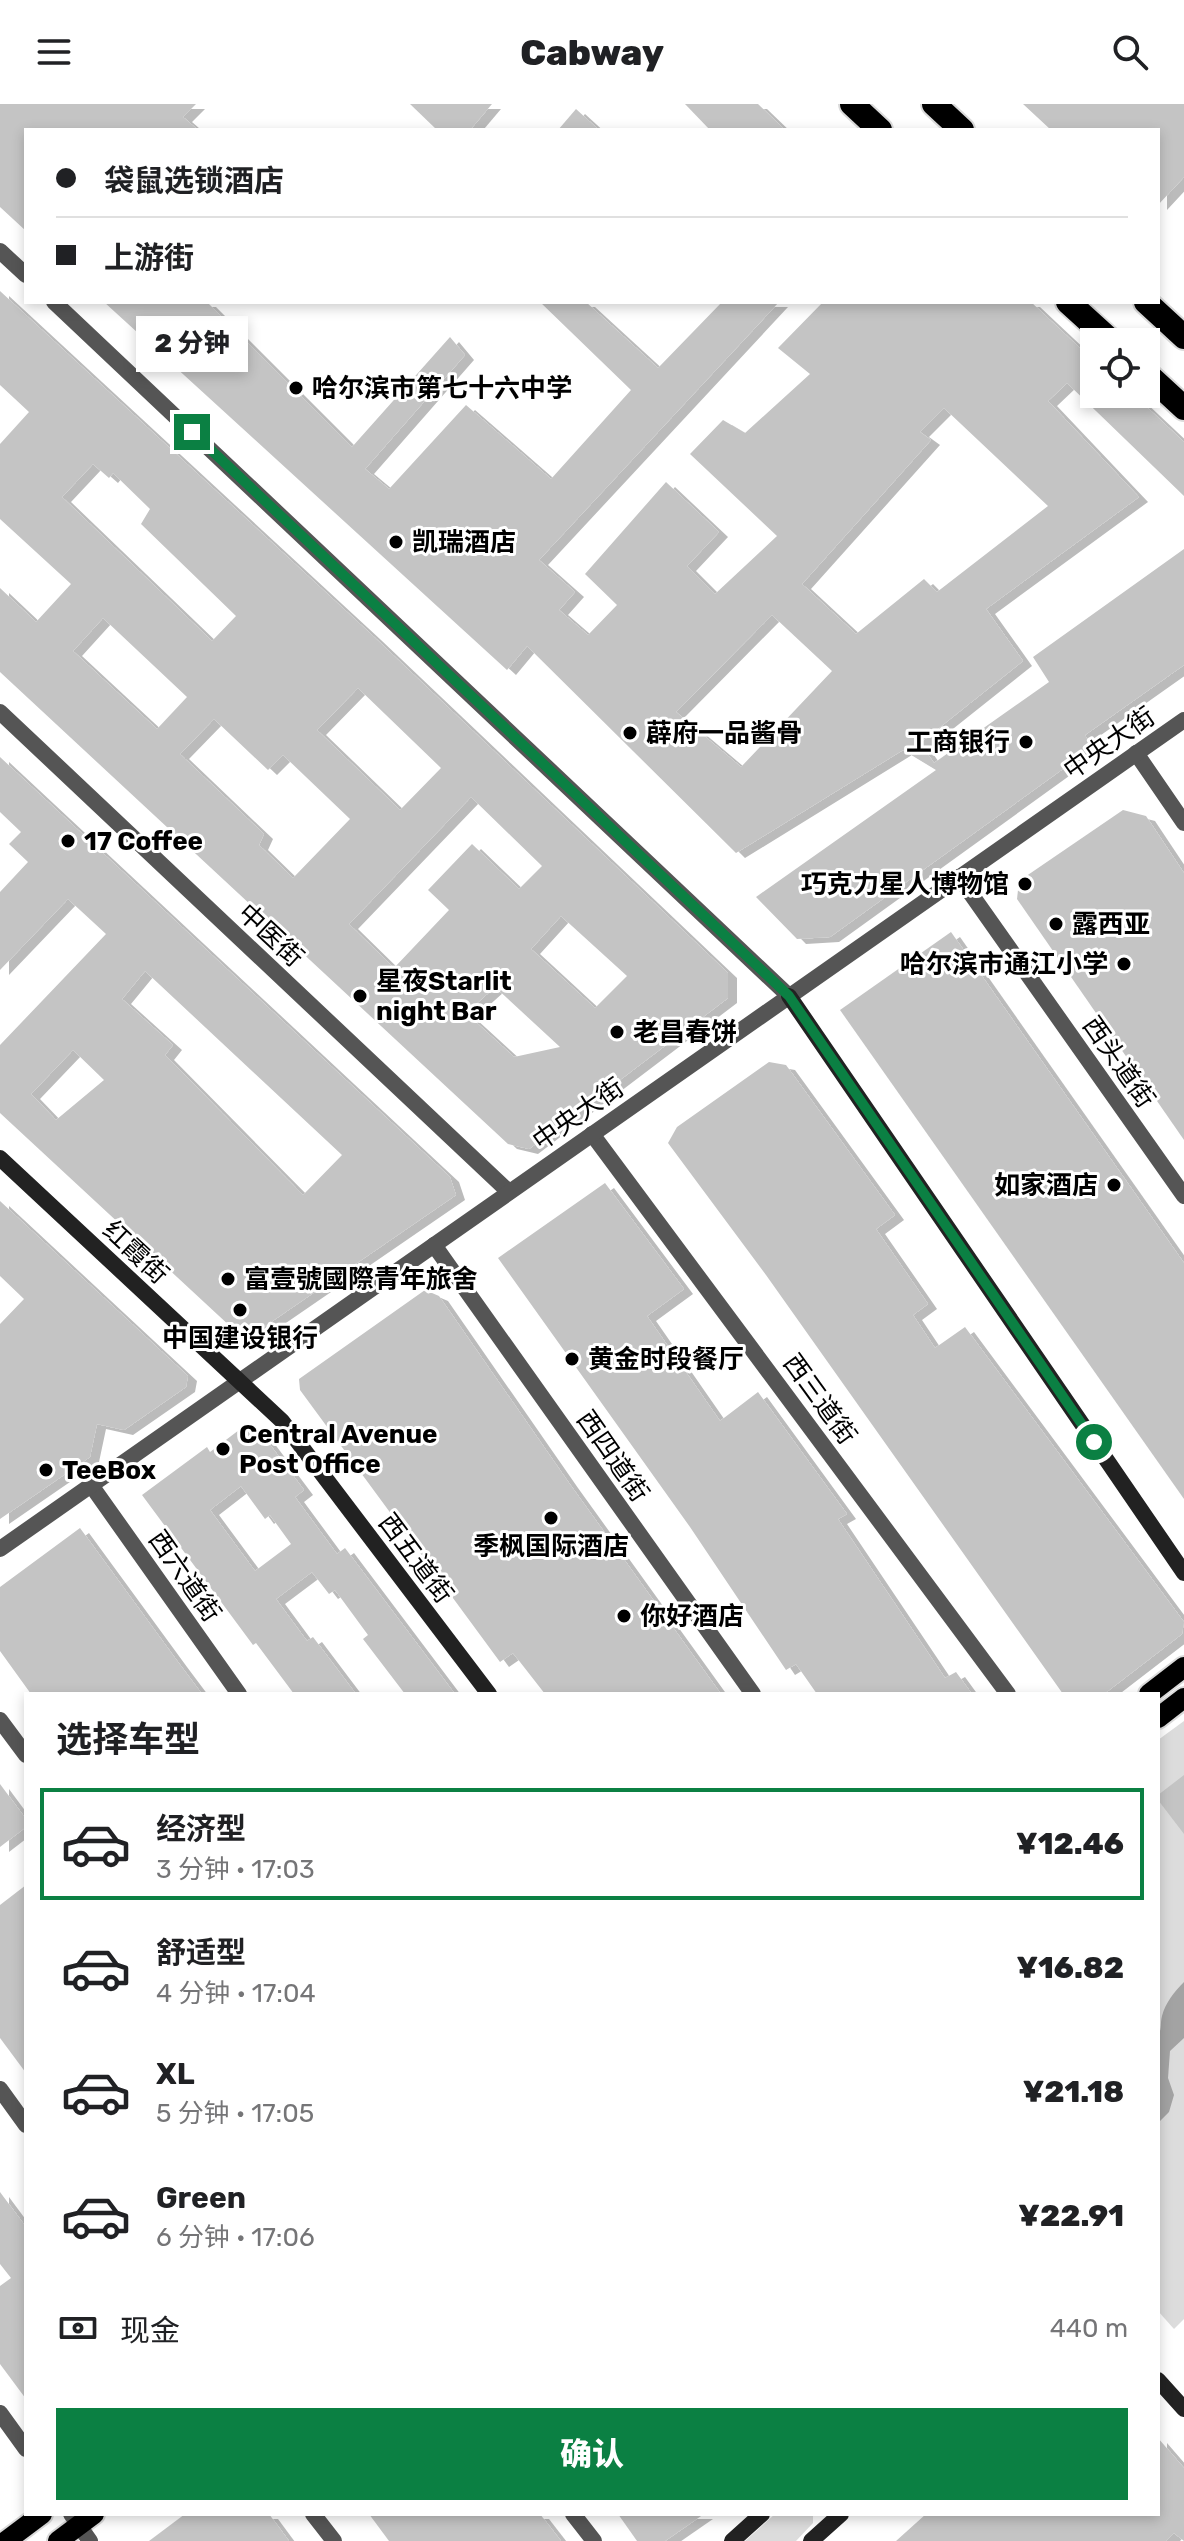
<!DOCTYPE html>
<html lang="zh">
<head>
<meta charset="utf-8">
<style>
	body { margin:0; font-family:Rubik,"Noto Sans SC",sans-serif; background:#f6f6f6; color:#202124; height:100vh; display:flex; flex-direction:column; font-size:30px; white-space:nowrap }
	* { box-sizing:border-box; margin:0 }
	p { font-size:26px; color:#757577 }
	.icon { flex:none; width:44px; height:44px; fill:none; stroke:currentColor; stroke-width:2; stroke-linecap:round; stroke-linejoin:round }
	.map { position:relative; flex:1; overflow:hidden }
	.sheet { position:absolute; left:24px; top:1588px; width:1136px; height:824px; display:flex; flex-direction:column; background:#fff; border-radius:0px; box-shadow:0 4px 12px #0003 }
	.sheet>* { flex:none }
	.guide { position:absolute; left:24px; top:24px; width:1136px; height:176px; border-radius:0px; box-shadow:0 4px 12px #0003; display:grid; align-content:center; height:176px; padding:0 32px; background:#fff }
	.fabs { position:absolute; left:1080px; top:224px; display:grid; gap:16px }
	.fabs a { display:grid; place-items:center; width:80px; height:80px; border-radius:0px; background:#fff; box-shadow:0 4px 12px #0003; font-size:40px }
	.end { position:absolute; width:36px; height:36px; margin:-18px; border:10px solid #0b8043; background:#fff; box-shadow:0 0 0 4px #fff }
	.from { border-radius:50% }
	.bubble { position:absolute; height:56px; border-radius:0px; background:#fff; box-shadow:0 4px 12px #0003; font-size:26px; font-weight:800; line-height:56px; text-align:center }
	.guide b { display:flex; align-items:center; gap:28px; height:76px; font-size:30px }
	.guide b+b { border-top:2px solid #e0e0e0 }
	.guide i { width:20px; height:20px; background:#202124 }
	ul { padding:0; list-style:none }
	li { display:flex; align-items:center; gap:24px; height:112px; margin:0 16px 12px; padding:0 16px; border:4px solid transparent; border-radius:0px }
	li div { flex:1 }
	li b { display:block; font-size:30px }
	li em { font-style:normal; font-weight:800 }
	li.current { border-color:#0b8043 }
	li>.icon { width:72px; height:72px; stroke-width:1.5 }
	h2 { padding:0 32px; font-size:36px; line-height:96px }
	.pay { display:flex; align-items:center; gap:20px; height:88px; padding:0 32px; font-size:30px }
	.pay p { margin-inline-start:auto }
	.action { display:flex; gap:16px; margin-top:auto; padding:16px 32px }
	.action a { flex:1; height:92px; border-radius:0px; background:#0b8043; color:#fff; font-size:32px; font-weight:800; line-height:92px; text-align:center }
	header { display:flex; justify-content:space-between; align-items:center; height:104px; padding:0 32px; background:#fff; font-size:36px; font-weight:800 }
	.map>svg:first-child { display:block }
</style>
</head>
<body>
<header><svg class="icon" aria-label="menu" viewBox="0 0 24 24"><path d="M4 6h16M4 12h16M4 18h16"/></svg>Cabway<svg class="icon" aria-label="search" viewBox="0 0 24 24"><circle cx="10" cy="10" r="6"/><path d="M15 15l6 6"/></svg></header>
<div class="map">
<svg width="1184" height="2437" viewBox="0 0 1184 2437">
	<defs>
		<filter id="shadow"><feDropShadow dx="9" dy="5" stdDeviation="0" flood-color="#0004"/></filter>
	</defs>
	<rect width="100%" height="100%" fill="#fff"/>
	<g fill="#dcdcdc">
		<path d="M1184 1617V2215L1174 2225 1158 2207V1636Z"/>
		<path d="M775 2410H813V2419L796 2437H745Z"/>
	</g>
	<path fill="#a3a3a3" d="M1184 1878V1934L1170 1947 1168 1974 1174 1991 1169 2008 1158 2019V1932C1162 1925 1160 1920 1162 1912 1165 1899 1175 1887 1184 1878Z"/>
	<g fill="#c4c4c4" fill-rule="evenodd" filter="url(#shadow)">
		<path d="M0 0H196L183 13 198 26H26V127L0 103Z"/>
		<path d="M410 0H492L470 26H437Z"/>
		<path d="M685 0H758L785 26H710Z"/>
		<path d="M1023 0H1184V73L1158 101V26H1051Z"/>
		<path d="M576 5 599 26H558Z"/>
		<path d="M0 187 372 531 728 869V894L529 1045 508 1040 0 568V484L36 518 71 480 0 415V340L29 308 0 281ZM93 360 109 374 113 369 150 405 141 420 236 512 212 537 62 393ZM103 514 187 593 157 625 73 547ZM358 584 441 664 400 706 317 626ZM214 615 268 666 283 651 350 715 293 774 259 741 264 730 180 650ZM471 693 542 762 519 785 472 740 428 786 449 806 394 864 349 820ZM561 812 627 872 595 904 531 845ZM495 883 560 943 514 953 466 909Z"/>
		<path d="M104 198H207L352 343 450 233 465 251 365 365 389 385 466 301 551 375 631 286 540 198H586L658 264 722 198H779L539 456 575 488 559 506 588 531 617 501 585 470 666 378 719 428 687 462 715 490 777 432 690 350 723 316 745 329 810 270 778 244 823 198H1031L1081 245 1083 243 1094 254V290H1133L1184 338V392L1067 279 1048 297 1139 393 986 505 1023 557 920 639 934 659 1049 578 1033 553 1184 445V561L1085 631 1092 644 830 833 797 835 756 793 936 666 903 646 736 749 527 542 507 566ZM944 304 1048 402 937 488 924 475 856 530 802 480 931 336 920 328ZM772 511 832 567 741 663 676 608Z"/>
		<path d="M0 653 450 1073 456 1091 258 1227 232 1224 0 1009V941L106 830 68 795 0 866V788L28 758 9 740 21 728 0 708ZM145 867 342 1051 303 1091 165 951 173 941 122 895ZM73 946 104 976 56 1016 31 990Z"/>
		<path d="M1123 706 1146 712 1184 769V1036L1017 795 1019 777Z"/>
		<path d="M951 828 1184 1159V1395L840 906Z"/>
		<path d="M769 958 786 961 895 1111 876 1125 928 1200 913 1211 935 1244 965 1223 1184 1518 1182 1530 1104 1590H1063L766 1171 668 1039 677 1023Z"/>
		<path d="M605 1079 684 1185 647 1212 720 1317 758 1288 847 1410 838 1415 945 1574 956 1568 972 1590H817L796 1560 786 1566 690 1423 498 1154Z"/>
		<path d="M0 1097 188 1272 186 1283 124 1326 97 1320 90 1353 0 1415V1220L24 1195 0 1172Z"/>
		<path d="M425 1186 439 1192 569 1379 721 1590H545L513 1549 500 1558 300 1286 299 1275Z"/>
		<path d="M243 1323 259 1326 304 1386 295 1393 337 1450 345 1444 455 1590H405L363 1535 368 1531 335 1486 329 1490 312 1468 276 1495 307 1537 313 1533 356 1590H294L256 1539 253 1541 142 1391 207 1343 210 1348ZM241 1382 265 1415 270 1411 291 1440 255 1467 210 1406Z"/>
		<path d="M80 1424 178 1558 202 1590H31L0 1547V1483Z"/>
		<path d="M1184 1671V1730L1158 1696V1691Z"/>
		<path d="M0 1680 26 1715V1723L0 1743Z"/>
		<path d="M26 1781V1969L0 1934V1801Z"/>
		<path d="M0 2088 26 2123V2295L0 2260V2182L11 2174 0 2160Z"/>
		<path d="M1158 2334 1184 2364V2437L1174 2429 1166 2437H896L926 2410H1158Z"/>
		<path d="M185 2410H269L289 2437H149Z"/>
		<path d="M369 2410H540L561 2437H389Z"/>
		<path d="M618 2410H704L665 2437H637Z"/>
	</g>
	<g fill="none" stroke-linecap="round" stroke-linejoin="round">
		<defs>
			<g id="primary">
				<path d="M1149 1590 1184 1563"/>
				<path d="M1158 1614 1184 1594"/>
				<path d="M6 2437 42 2410"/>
				<path d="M58 2437 94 2410"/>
			</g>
			<g id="highway">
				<path d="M852 0 880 26"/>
				<path d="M934 0 962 26"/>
				<path d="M1068 198 1112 238"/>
				<path d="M1146 198 1184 233"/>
				<path d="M1146 269 1184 304"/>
			</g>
		</defs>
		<use href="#primary" stroke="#dbdbdb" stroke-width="24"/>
		<use href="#highway" stroke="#dbdbdb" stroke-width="28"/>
		<g stroke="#555" stroke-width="16">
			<path d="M0 147 26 171"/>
			<path d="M54 198 789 892"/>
			<path d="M0 608 509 1088"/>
			<path d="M1136 649 1184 719"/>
			<path d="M959 773 1184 1092"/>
			<path d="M592 1030 1008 1590"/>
			<path d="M434 1141 753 1590"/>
			<path d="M91 1381 239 1590"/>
			<path d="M0 1445 1184 616"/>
			<path d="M0 1616 26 1651"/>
			<path d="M0 1985 26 2021"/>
			<path d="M0 2309 26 2345"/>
			<path d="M71 2410 90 2437"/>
			<path d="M313 2410 334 2437"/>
			<path d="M573 2410 594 2437"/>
		</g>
		<g stroke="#222" stroke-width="16">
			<path d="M789 892 1184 1469"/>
			<path d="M0 1054 282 1317 489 1590"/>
			<path d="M1158 2276 1184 2305"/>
			<path d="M732 2437 762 2410"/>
			<path d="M811 2437 841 2410"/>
		</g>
		<use href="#primary" stroke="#000" stroke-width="20"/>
		<use href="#highway" stroke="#000" stroke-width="24"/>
	</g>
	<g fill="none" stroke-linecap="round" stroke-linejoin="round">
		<path stroke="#0b8043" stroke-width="10" d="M192 328 789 892 1094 1338"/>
	</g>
	<g fill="#000" stroke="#fff" stroke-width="3">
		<circle cx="296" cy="284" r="8"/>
		<circle cx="396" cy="438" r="8"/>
		<circle cx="630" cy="629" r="8"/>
		<circle cx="1026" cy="638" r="8"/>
		<circle cx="68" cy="737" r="8"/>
		<circle cx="1025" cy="780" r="8"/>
		<circle cx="1056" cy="820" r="8"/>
		<circle cx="1124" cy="860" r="8"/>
		<circle cx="360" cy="892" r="8"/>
		<circle cx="617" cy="928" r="8"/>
		<circle cx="1114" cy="1081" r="8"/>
		<circle cx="228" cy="1175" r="8"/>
		<circle cx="240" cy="1206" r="8"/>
		<circle cx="572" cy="1255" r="8"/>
		<circle cx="223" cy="1345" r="8"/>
		<circle cx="46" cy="1366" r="8"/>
		<circle cx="551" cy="1414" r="8"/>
		<circle cx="624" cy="1512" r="8"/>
	</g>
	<g text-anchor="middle" stroke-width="6" stroke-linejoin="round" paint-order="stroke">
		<g font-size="26" font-weight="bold" fill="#000" stroke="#fff" text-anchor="start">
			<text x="312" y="293">哈尔滨市第七十六中学</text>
			<text x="412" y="447">凯瑞酒店</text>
			<text x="646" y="638">薜府一品酱骨</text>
			<text x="1010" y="647" text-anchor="end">工商银行</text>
			<text x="84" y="746">17 Coffee</text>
			<text x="1009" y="789" text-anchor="end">巧克力星人博物馆</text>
			<text x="1072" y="829">露西亚</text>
			<text x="1108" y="869" text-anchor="end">哈尔滨市通江小学</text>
			<text x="376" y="886">星夜Starlit<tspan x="376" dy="30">night Bar</tspan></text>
			<text x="633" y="937">老昌春饼</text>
			<text x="1098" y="1090" text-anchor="end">如家酒店</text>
			<text x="244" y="1184">富壹號國際青年旅舍</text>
			<text x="240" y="1243" text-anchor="middle">中国建设银行</text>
			<text x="588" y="1264">黄金时段餐厅</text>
			<text x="239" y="1339">Central Avenue<tspan x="239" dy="30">Post Office</tspan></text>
			<text x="62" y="1375">TeeBox</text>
			<text x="551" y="1451" text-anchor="middle">季枫国际酒店</text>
			<text x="640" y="1521">你好酒店</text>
		</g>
		<g font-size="26" fill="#000" stroke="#fff">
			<text transform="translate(1109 639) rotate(-35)" y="9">中央大街</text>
			<text transform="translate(271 831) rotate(43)" y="9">中医街</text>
			<text transform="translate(1119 958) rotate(55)" y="9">西头道街</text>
			<text transform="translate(578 1010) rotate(-35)" y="9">中央大街</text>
			<text transform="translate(136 1148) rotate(43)" y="9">红霞街</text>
			<text transform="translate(820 1295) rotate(54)" y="9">西三道街</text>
			<text transform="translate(613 1352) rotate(55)" y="9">西四道街</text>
			<text transform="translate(416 1454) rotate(53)" y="9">西五道街</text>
			<text transform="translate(185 1472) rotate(55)" y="9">西六道街</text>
		</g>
	</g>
</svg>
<div class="fabs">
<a><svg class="icon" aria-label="locate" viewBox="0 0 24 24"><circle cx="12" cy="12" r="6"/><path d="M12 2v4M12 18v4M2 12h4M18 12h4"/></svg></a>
</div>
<i class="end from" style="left:1094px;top:1338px"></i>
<i class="end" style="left:192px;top:328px"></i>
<div class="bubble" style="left:136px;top:212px;width:112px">2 分钟</div>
<div class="guide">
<b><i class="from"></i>袋鼠选锁酒店</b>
<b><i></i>上游街</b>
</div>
<section class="sheet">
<h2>选择车型</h2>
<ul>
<li class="current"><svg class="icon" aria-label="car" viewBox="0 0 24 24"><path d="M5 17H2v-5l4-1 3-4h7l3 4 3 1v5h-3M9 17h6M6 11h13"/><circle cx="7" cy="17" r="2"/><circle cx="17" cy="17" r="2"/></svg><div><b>经济型</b><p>3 分钟 · 17:03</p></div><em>¥12.46</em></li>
<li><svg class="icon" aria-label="car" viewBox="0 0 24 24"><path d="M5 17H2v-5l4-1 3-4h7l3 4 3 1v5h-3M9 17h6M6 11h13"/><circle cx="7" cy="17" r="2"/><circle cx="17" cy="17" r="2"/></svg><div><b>舒适型</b><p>4 分钟 · 17:04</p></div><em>¥16.82</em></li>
<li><svg class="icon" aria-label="car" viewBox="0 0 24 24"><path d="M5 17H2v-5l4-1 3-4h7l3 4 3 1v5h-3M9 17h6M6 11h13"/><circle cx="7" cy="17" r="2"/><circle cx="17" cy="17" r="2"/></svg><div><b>XL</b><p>5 分钟 · 17:05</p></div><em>¥21.18</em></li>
<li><svg class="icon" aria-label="car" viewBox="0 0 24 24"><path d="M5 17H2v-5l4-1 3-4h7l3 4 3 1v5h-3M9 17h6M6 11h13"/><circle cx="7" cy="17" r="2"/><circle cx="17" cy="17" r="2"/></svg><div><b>Green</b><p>6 分钟 · 17:06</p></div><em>¥22.91</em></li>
</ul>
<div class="pay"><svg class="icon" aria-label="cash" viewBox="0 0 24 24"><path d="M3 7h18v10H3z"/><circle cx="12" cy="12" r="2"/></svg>现金<p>440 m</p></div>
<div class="action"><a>确认</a></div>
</section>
</div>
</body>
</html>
